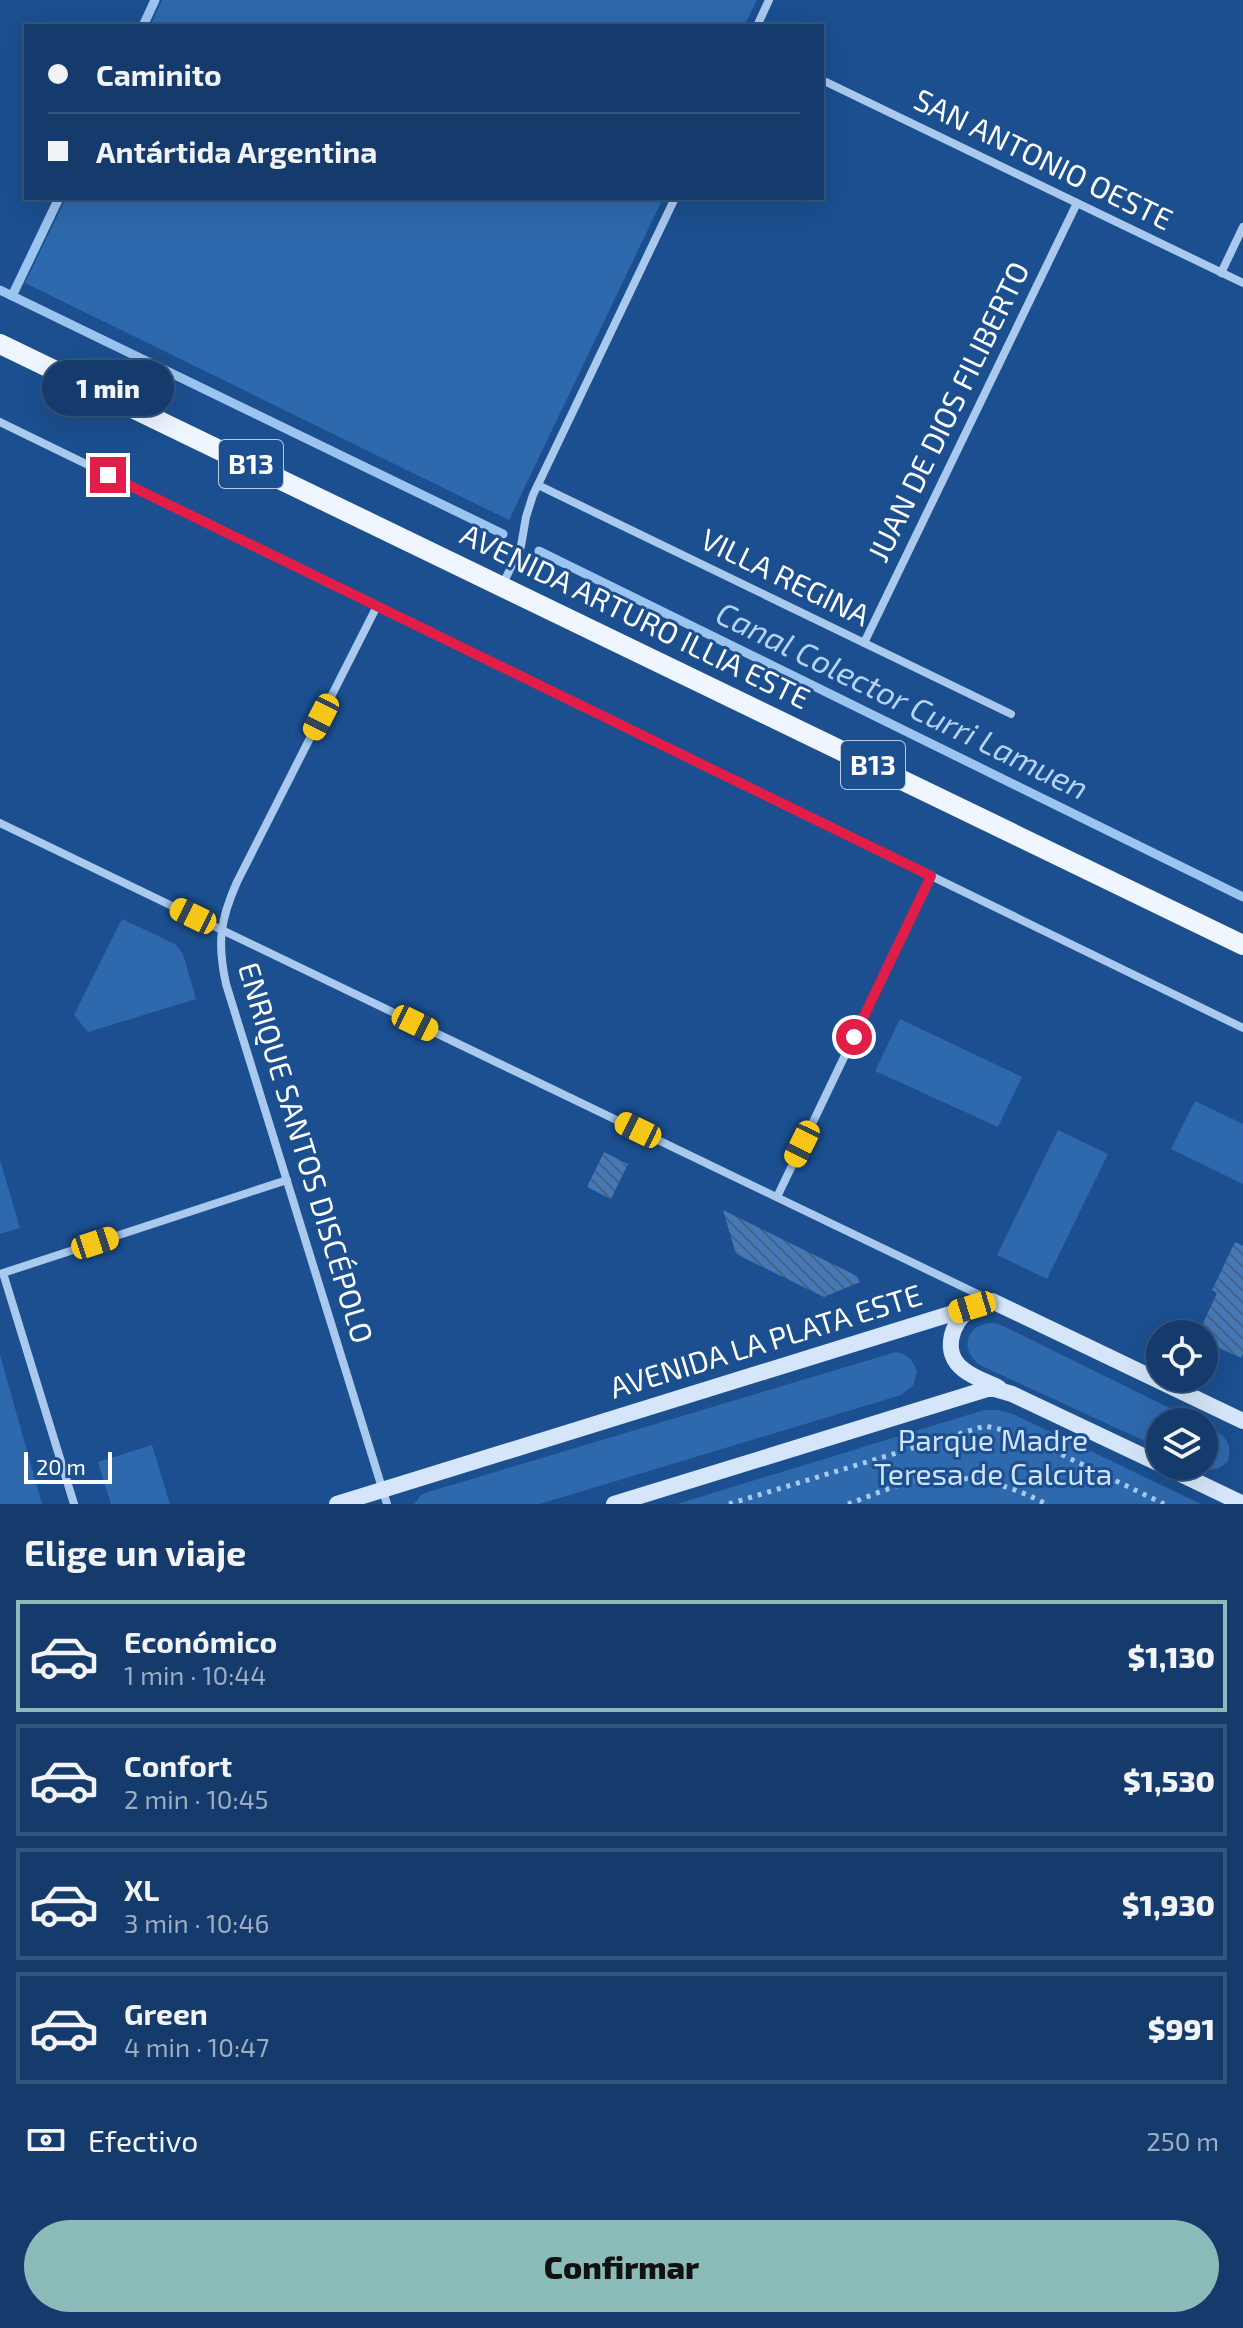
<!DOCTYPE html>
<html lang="es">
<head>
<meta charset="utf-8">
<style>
	body { margin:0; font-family:"Exo 2",sans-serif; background:#1d4271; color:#f1f3f6; height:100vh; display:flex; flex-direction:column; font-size:30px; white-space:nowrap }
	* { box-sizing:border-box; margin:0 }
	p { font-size:26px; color:#9dadc1 }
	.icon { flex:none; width:44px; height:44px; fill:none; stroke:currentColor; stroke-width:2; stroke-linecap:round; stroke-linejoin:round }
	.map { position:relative; height:1504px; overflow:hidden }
	.side { display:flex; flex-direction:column; background:#143b6b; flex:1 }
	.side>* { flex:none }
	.banner { position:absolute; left:24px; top:24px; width:800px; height:176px; border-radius:0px; box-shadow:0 8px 32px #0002,0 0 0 2px #33557e; display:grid; align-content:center; height:176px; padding:0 24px; background:#143b6b }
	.controls { position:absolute; left:1146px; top:1320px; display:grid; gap:16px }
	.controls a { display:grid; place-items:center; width:72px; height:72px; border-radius:50%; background:#143b6b; box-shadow:0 8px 32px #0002,0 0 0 2px #33557e; font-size:40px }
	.scale { position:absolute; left:24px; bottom:20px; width:88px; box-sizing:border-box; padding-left:8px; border:4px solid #fff; border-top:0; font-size:22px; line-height:28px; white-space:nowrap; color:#fff; -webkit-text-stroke:6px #1b4f8f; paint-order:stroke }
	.end { position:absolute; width:36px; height:36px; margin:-18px; border:10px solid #e11d48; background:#fff; box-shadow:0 0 0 4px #fff }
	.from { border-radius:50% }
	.bubble { position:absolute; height:56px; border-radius:28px; background:#143b6b; box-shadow:0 8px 32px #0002,0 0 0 2px #33557e; font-size:26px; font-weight:800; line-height:56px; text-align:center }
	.car { position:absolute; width:24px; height:48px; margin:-24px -12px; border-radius:10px; box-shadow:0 0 6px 2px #0007; background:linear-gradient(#f5c518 24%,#345 0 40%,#f5c518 0 76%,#345 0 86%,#f5c518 0) }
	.banner b { display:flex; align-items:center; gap:28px; height:76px; font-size:30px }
	.banner b+b { border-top:2px solid #33557e }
	.banner i { width:20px; height:20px; background:#f1f3f6 }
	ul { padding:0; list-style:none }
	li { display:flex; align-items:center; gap:24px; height:112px; margin:0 16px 12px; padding:0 8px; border:4px solid #33557e; border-radius:0px }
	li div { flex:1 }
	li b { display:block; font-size:30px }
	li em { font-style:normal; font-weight:800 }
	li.current { border-color:#8bbbb9 }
	li>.icon { width:72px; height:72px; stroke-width:1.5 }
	h2 { padding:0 24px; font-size:36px; line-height:96px }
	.pay { display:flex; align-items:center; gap:20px; height:88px; padding:0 24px; font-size:30px }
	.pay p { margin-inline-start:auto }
	.action { display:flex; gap:16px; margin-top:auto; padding:16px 24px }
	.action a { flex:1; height:92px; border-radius:48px; background:#8bbbb9; color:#111; font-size:32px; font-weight:800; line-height:92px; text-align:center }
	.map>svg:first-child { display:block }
</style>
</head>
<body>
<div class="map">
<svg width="1243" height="1504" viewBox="0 0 1243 1504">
	<defs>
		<pattern id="building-back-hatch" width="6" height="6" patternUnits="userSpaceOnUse" patternTransform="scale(2)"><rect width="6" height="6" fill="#4478b7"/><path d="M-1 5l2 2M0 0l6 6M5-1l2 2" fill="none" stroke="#486282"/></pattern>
	</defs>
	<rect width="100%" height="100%" fill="#1b4f8f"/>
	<g fill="#2e69ad">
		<path d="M162 0H757L744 26H150Z"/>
		<path d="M66 198H663L509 520 25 283Z"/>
		<path d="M122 919 175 944 183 954 196 999 88 1032 74 1015Z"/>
		<path d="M900 1019 1022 1077 998 1127 875 1071Z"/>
		<path d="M1195 1101 1243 1124V1184L1171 1149Z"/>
		<path d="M1058 1130 1108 1154 1047 1279 997 1255Z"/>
		<path d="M0 1160 20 1228 0 1234Z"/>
		<path d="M991 1323 999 1324 1198 1422H1160V1448L982 1366C959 1352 964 1325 991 1323Z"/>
		<path d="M896 1352C907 1354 913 1360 917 1371L913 1386 901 1395 540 1504H414L421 1495 428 1492Z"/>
		<path d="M0 1355 42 1504H0Z"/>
		<path d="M984 1410H998L1013 1414 1201 1504H677Z"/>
		<path d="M1204 1425C1221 1433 1234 1440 1228 1461 1219 1471 1210 1472 1198 1466H1204Z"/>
		<path d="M152 1445 170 1504H111L98 1462Z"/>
	</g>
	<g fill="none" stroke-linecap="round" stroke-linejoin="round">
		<g stroke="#9cc4f0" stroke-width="9">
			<path d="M143 26 155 0"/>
			<path d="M0 290 503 534"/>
			<path d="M12 296 59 198"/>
			<path d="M539 551 1243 897"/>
		</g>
	</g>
	<g fill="url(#building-back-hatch)">
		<path d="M604 1152 628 1164 611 1199 587 1187Z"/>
		<path d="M723 1210 857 1276 860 1282 824 1297 736 1254Z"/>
		<path d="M1235 1242 1243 1246V1354L1241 1358 1204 1341V1334H1198L1217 1293 1212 1290Z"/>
	</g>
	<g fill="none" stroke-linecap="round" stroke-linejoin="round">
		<g stroke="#a9c9ee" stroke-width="5" stroke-dasharray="4 6" stroke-linecap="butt">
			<path d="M729 1504 985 1426 1017 1433 1164 1504"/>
			<path d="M848 1504C871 1496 896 1484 919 1480 964 1473 1007 1483 1046 1504"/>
		</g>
		<g stroke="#a9c9ee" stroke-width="8">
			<path d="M757 26 769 0"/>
			<path d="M822 80 1243 283"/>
			<path d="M1221 273 1243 227"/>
			<path d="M0 422 1243 1028"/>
			<path d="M538 485 1011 714"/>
			<path d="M503 584 521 546 526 517 533 495 675 198"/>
			<path d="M377 606 237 882C220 920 217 943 226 984L387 1504"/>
			<path d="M864 643 1077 203"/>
			<path d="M0 823 988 1299"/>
			<path d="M777 1197 931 876"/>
			<path d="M74 1504 3 1273 287 1180"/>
		</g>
		<g stroke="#d6e6fa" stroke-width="16">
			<path d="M971 1308C951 1323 941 1353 964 1370 974 1378 988 1382 999 1388"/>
			<path d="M1164 1466 1243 1504"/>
			<path d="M337 1504 992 1301 1243 1421"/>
			<path d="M614 1504 987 1389H995L1012 1394 1160 1464"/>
		</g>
		<path stroke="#f0f6ff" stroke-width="20" d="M0 344 1243 945"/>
	</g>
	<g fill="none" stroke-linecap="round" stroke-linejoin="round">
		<path stroke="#e11d48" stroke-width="10" d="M108 475 931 876 854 1037"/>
	</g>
	<g text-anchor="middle" stroke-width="6" stroke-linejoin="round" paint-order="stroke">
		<g fill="#1b4f8f" stroke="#bbcadd" stroke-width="2">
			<rect x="219" y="440" width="64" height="48" rx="6"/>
			<rect x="841" y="741" width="64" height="48" rx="6"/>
		</g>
		<g font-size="28" font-weight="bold" fill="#fff">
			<text x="251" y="474">B13</text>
			<text x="873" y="775">B13</text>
		</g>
		<g font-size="30" fill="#fff" stroke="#1b4f8f">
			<text transform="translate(1043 160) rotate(26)" y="10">SAN ANTONIO OESTE</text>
			<text transform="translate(949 412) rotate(-64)" y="10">JUAN DE DIOS FILIBERTO</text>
			<text transform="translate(785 578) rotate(26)" y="10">VILLA REGINA</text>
			<text transform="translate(635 617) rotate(26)" y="10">AVENIDA ARTURO ILLIA ESTE</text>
			<text transform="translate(305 1153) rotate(73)" y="10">ENRIQUE SANTOS DISCÉPOLO</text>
			<text transform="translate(766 1342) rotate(-17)" y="10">AVENIDA LA PLATA ESTE</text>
		</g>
		<g font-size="30" fill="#cfe3fa" stroke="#1b4f8f">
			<text x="993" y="1451">Parque Madre<tspan x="993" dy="34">Teresa de Calcuta</tspan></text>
		</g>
		<g font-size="32" font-style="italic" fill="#b5d3f5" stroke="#1b4f8f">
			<text transform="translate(902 701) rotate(26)" y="11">Canal Colector Curri Lamuen</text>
		</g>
	</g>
</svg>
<div class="controls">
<a><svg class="icon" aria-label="locate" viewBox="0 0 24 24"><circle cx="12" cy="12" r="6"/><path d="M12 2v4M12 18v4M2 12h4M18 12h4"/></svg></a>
<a><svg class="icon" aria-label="layers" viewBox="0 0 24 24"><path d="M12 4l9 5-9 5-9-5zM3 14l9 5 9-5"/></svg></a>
</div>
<div class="scale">20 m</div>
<i class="end from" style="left:854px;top:1037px"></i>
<i class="end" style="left:108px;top:475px"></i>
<div class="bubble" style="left:42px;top:360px;width:132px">1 min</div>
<i class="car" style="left:321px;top:717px;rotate:207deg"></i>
<i class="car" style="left:193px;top:916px;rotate:296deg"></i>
<i class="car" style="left:415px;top:1023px;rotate:116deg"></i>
<i class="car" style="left:638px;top:1130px;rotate:296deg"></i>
<i class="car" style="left:802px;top:1144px;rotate:206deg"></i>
<i class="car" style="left:95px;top:1243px;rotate:72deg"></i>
<i class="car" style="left:972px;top:1307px;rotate:253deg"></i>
<div class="banner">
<b><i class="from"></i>Caminito</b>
<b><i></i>Antártida Argentina</b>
</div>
</div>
<section class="side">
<h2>Elige un viaje</h2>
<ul>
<li class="current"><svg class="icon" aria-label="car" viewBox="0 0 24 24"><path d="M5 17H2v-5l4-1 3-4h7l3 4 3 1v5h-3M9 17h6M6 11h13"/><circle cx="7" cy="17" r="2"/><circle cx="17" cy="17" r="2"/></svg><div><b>Económico</b><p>1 min · 10:44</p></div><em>$1,130</em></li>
<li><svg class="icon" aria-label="car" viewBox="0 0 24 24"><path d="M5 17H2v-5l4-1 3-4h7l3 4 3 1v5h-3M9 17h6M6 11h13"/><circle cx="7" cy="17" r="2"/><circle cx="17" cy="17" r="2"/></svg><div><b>Confort</b><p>2 min · 10:45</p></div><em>$1,530</em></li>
<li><svg class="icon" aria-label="car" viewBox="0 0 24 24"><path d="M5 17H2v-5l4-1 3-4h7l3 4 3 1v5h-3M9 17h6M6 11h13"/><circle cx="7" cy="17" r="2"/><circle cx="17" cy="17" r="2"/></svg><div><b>XL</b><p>3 min · 10:46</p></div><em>$1,930</em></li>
<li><svg class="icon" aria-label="car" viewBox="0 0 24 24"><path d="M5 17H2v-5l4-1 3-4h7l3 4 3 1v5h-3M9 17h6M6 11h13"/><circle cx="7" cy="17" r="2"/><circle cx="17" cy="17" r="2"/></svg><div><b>Green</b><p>4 min · 10:47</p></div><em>$991</em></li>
</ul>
<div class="pay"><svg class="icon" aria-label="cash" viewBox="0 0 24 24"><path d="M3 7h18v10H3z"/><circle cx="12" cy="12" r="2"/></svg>Efectivo<p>250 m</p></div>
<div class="action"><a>Confirmar</a></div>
</section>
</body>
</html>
